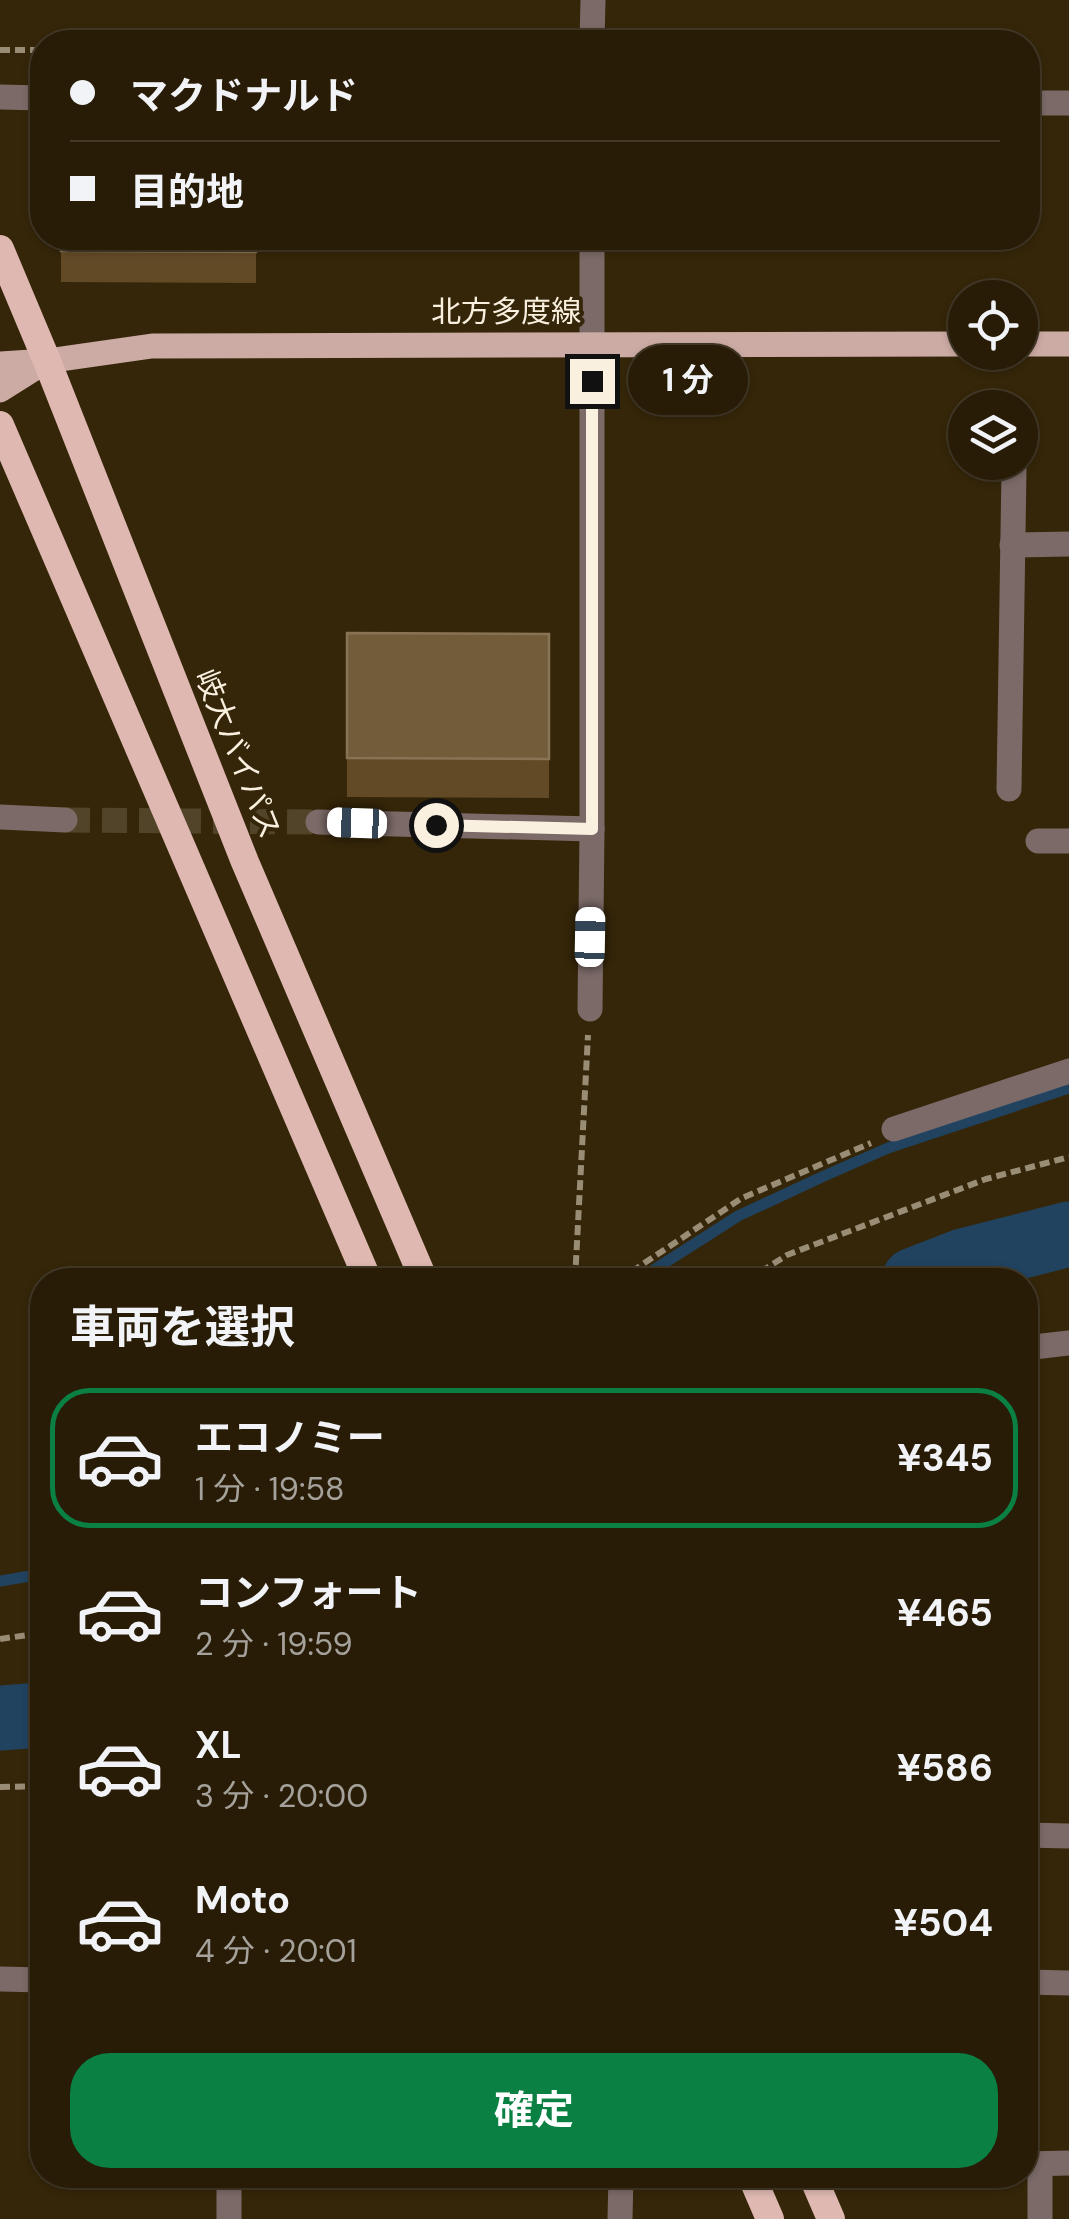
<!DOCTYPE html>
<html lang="ja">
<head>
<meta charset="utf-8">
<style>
	body { margin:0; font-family:"DM Sans","Noto Sans JP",sans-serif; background:#342915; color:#f1f3f6; height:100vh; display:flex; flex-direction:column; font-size:38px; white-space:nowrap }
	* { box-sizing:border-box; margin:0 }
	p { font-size:32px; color:#a5a19b }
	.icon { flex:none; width:55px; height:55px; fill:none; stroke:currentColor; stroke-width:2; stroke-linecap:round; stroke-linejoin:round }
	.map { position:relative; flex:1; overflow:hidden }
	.drawer { position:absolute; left:30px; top:1268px; width:1008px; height:920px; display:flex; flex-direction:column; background:#281c07; border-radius:40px; box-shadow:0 2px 8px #0004,0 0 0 2px #443a28 }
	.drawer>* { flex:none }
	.banner { position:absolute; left:30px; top:30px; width:1010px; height:220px; border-radius:40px; box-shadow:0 2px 8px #0004,0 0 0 2px #443a28; display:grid; align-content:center; height:220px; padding:0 40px; background:#281c07 }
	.fabs { position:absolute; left:948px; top:280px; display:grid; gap:20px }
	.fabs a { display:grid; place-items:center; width:90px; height:90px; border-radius:50%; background:#281c07; box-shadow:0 2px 8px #0004,0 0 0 2px #443a28; font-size:50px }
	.end { position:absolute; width:45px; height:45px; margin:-22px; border:12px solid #f9f0df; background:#111; box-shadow:0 0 0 5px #111 }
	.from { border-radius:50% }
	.bubble { position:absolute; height:70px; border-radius:35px; background:#281c07; box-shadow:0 2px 8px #0004,0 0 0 2px #443a28; font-size:32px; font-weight:700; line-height:70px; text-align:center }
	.car { position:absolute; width:30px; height:60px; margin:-30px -15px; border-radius:12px; box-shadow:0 0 8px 2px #0007; background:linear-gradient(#fff 24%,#345 0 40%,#fff 0 76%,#345 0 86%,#fff 0) }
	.banner b { display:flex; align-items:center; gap:35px; height:95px; font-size:38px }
	.banner b+b { border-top:2px solid #443a28 }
	.banner i { width:25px; height:25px; background:#f1f3f6 }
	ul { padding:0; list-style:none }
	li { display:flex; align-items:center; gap:30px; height:140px; margin:0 20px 15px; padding:0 20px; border:5px solid transparent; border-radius:40px }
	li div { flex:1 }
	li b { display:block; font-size:38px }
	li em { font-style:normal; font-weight:700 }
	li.active { border-color:#0b8043 }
	li>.icon { width:90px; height:90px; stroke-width:1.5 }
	h2 { padding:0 40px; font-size:45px; line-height:120px }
	.cta { display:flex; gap:20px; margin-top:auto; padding:20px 40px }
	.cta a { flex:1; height:115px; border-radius:40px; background:#0b8043; color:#fff; font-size:40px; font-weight:700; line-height:115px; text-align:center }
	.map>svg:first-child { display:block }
</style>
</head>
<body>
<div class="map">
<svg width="1069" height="2219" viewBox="0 0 1069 2219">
	<rect width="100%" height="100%" fill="#352609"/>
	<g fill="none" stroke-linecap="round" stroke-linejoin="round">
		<g stroke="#214360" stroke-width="11">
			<path d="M638 1280 738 1216 824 1176 888 1148 1069 1088"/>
			<path d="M0 1581 42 1574"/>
		</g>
		<g stroke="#214360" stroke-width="65">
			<path d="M914 1280 963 1261 1069 1234"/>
			<path d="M0 1718 42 1715"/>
		</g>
		<path stroke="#524429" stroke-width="25" stroke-dasharray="25 12" stroke-linecap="butt" d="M65 820 318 822"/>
		<g stroke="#998d76" stroke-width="6" stroke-dasharray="10 5" stroke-linecap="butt">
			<path d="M0 50H42"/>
			<path d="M575 1280 588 1035"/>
			<path d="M619 1280 742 1198 871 1143"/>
			<path d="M748 1280 787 1255 986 1179 1069 1157"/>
			<path d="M0 1639 42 1633"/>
			<path d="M0 1787 42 1786"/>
		</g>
		<g stroke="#7b6a67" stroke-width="25">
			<path d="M592 42 593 0"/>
			<path d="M0 97 42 98"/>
			<path d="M1028 103H1069"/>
			<path d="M1012 545 1069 544"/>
			<path d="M1009 789 1014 469"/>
			<path d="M0 817 65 820"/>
			<path d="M318 822 592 829"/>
			<path d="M1038 841H1069"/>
			<path d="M590 1009 592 829V238"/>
			<path d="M894 1129 1069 1071"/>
			<path d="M1025 1348 1069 1343"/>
			<path d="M1025 1835 1069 1836"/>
			<path d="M0 1979 42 1980"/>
			<path d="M1025 1982 1069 1983"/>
			<path d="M1025 2164 1069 2163"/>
			<path d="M229 2175V2219"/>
			<path d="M620 2219 621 2175"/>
			<path d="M1040 2219V2164"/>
		</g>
		<g stroke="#cdaba5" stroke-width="25">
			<path d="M1020 344H1069"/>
			<path d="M0 364 47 361 152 346 965 344"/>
			<path d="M0 390 43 363"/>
		</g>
		<g stroke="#deb8b1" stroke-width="28">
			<path d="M0 249 47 361 245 862 424 1280"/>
			<path d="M0 425 368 1280"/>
			<path d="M751 2175 770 2219"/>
			<path d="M812 2175 831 2219"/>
		</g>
	</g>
	<g fill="#624a26">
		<path d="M61 238H256V283L61 282Z"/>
		<path d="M347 633 549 634V798L347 797Z"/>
	</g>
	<g fill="#735c3a" stroke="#887354" stroke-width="2.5">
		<path d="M61 238H256V252L61 251Z"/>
		<path d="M347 633 549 634V759L347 758Z"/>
	</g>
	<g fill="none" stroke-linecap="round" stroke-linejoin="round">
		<path stroke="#f9f0df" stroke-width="12" d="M436 825 592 829V381"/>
	</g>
	<g text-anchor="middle" stroke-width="8" stroke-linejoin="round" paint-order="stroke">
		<g font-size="30" fill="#f9f0df" stroke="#352609">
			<text x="506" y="322">北方多度線</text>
			<text transform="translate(238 754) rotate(68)" y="10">岐大バイパス</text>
		</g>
	</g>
</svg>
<div class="fabs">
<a><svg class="icon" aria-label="locate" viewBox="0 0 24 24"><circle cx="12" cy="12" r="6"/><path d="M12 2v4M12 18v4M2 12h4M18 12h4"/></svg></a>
<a><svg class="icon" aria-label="layers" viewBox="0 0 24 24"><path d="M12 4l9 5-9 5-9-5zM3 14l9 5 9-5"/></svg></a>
</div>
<i class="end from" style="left:436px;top:825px"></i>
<i class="end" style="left:592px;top:381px"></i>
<div class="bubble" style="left:628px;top:345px;width:120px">1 分</div>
<i class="car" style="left:357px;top:823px;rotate:272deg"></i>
<i class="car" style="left:590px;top:937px;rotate:1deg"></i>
<div class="banner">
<b><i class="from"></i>マクドナルド</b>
<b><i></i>目的地</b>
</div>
<section class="drawer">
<h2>車両を選択</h2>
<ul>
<li class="active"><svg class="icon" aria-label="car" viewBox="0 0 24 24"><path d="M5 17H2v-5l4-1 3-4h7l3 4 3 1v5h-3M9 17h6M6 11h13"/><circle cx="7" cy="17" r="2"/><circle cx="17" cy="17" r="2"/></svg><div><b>エコノミー</b><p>1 分 · 19:58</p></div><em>¥345</em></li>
<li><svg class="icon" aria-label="car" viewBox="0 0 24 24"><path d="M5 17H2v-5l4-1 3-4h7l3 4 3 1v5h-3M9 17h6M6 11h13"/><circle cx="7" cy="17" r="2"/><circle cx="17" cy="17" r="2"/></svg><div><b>コンフォート</b><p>2 分 · 19:59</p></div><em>¥465</em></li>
<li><svg class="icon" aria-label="car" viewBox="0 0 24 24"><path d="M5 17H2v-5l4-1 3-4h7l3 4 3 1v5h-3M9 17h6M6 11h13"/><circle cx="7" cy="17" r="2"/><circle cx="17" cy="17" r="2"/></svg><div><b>XL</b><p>3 分 · 20:00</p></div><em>¥586</em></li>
<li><svg class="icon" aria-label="car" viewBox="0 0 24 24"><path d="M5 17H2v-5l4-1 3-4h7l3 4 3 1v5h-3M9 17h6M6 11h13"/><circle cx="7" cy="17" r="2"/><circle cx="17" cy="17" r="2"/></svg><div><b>Moto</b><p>4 分 · 20:01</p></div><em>¥504</em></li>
</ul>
<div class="cta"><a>確定</a></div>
</section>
</div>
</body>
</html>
